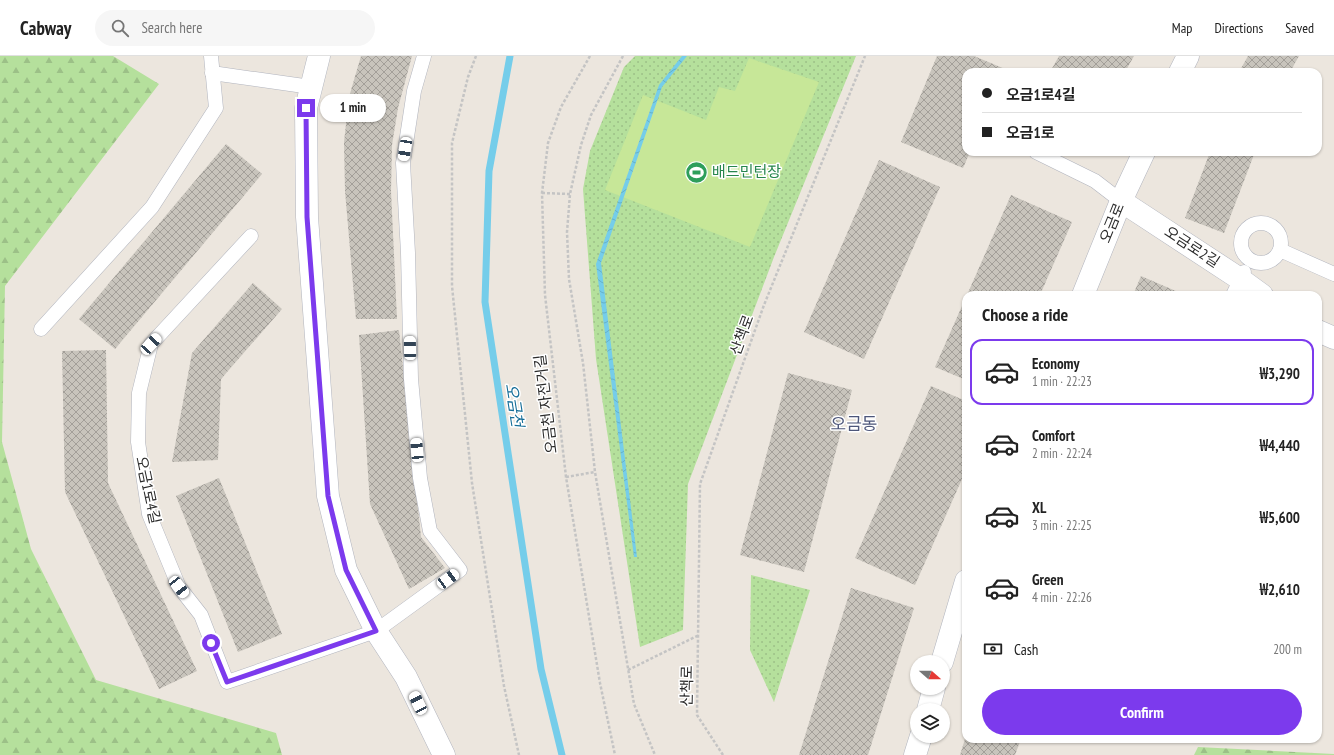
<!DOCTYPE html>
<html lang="en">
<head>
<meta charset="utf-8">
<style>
	body { margin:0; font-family:"PT Sans Narrow","Noto Sans KR",sans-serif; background:#f6f6f6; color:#222; height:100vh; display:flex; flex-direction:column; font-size:15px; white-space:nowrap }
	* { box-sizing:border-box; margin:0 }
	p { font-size:13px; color:#767676 }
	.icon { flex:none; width:22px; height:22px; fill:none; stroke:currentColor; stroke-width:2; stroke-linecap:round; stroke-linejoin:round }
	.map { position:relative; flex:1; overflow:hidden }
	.panel { position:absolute; left:962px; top:235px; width:360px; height:452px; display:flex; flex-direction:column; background:#fff; border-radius:12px; box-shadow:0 1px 3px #0004 }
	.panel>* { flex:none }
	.banner { position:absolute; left:962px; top:12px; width:360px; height:88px; border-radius:12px; box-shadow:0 1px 3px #0004; display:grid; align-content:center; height:88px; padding:0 20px; background:#fff }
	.needle { width:26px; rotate:111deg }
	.controls { position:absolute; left:910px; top:599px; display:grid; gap:8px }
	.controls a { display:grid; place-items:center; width:40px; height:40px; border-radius:50%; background:#fff; box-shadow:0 1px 3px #0004; font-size:20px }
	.end { position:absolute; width:18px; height:18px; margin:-9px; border:5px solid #7c3aed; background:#fff; box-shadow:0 0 0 2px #fff }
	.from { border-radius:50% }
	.bubble { position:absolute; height:28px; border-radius:14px; background:#fff; box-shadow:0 1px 3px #0004; font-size:13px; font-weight:600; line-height:28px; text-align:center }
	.car { position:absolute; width:12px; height:24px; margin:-12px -6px; border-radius:5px; box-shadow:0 0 3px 1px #0007; background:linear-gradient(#fff 24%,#345 0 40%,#fff 0 76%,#345 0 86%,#fff 0) }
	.banner b { display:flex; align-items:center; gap:14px; height:38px; font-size:15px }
	.banner b+b { border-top:1px solid #e0e0e0 }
	.banner i { width:10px; height:10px; background:#222 }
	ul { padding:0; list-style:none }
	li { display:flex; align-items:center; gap:12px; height:66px; margin:0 8px 6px; padding:0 12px; border:2px solid transparent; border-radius:12px }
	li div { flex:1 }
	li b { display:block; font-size:15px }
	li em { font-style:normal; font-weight:600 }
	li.current { border-color:#7c3aed }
	li>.icon { width:36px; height:36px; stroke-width:1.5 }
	h2 { padding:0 20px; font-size:18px; line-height:48px }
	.pay { display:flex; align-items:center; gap:10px; height:44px; padding:0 20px; font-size:15px }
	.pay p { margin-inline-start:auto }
	.action { display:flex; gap:8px; margin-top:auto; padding:8px 20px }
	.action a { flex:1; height:46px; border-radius:24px; background:#7c3aed; color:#fff; font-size:16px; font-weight:600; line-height:46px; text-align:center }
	header { display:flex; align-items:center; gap:24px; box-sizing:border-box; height:56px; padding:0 20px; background:#fff; border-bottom:1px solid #e0e0e0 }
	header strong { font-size:19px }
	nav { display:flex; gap:22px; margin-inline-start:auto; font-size:14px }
	.search { width:280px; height:36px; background:#f6f6f6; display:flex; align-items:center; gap:10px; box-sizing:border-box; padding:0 14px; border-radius:22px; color:#767676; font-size:15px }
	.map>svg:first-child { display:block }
</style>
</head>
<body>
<header>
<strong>Cabway</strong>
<div class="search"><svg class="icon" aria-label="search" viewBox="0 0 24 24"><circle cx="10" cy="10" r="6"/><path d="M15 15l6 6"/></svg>Search here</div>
<nav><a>Map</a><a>Directions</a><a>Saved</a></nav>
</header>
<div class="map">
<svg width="1334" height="699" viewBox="0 0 1334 699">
	<defs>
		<pattern id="forest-firs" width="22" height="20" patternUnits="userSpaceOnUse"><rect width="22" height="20" fill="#b5e09c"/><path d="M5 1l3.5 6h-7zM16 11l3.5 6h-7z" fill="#9cc087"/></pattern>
		<pattern id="park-dots" width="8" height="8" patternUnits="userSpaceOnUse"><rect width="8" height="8" fill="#b5e09c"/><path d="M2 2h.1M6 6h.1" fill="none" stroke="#9cc087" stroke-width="1.8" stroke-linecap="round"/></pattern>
		<pattern id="water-waves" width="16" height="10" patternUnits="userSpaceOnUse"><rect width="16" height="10" fill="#75cdea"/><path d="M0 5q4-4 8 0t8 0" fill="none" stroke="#65b0c9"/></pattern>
		<pattern id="building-cross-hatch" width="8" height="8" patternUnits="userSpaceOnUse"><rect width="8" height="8" fill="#c8c4bc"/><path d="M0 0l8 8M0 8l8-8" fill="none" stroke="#a39f99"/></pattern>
	</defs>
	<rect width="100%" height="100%" fill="#ece6de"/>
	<g fill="url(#forest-firs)">
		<path d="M0 0H113L159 28 5 230 2 386 31 493 96 624 276 677 282 699H0Z"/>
		<path d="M1198 691 1334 698V699H1194Z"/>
	</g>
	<g fill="url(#park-dots)">
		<path d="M635 0H856L774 201 688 428 683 574 640 591 596 303 583 133 590 95 624 11Z"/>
		<path d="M751 519 810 534 774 646 750 594Z"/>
	</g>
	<path fill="#c7e798" d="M749 2 819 26 750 191 605 134 643 39 706 64 719 31 735 35Z"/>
	<path fill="url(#water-waves)" d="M682 0H687L662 31 601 207 637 501H634L596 208 659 29Z"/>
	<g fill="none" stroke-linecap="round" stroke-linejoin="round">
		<path stroke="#75cdea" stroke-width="7" d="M510 0 489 115 485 246 541 613 562 699"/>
	</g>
	<g fill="url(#building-cross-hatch)">
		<path d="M361 0H412L398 52 392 89 391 135 397 263H356L345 135 344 86 349 41Z"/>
		<path d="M937 0H974L1005 13 1003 16H966V96H970L963 112 901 86Z"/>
		<path d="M1059 0H1134L1125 16H1050Z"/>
		<path d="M1248 0H1299L1290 16H1239Z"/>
		<path d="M226 88 262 118 115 293 79 263Z"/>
		<path d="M1210 96H1255L1224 177 1185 162Z"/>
		<path d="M879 104 940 131 864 303 804 276Z"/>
		<path d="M1011 139 1072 166 1040 239H967Z"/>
		<path d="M1141 220 1185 239H1133Z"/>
		<path d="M253 227 282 253 221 323 218 404 172 406 192 297Z"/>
		<path d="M966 241V324L935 311Z"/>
		<path d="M399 274 421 481 445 512 409 533 370 448 359 279Z"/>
		<path d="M106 294 108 427 197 615 159 633 65 436 62 295Z"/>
		<path d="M788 317 852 334 804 516 740 499Z"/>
		<path d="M931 330 966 345V414L915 529 855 502Z"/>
		<path d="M219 422 282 578 238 596 176 440Z"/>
		<path d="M851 532 914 552 868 699H799Z"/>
		<path d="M965 683H1021L1015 699H960Z"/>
	</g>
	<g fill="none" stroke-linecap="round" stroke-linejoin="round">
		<defs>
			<g id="service">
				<path d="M212 17 311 31"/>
				<path d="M1036 96 1095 125 1121 145"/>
				<circle cx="1261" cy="187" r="20"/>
				<path d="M251 180 151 288 139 337 138 386 149 458 179 531 201 559 227 626 376 575 460 514 430 475 420 422 411 323 408 197 403 107 414 35 424 0"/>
				<path d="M1280 194 1334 218"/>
				<path d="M1233 239 1244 216"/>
				<path d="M41 273 152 151 216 52 211 0"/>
			</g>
			<g id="minor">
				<path d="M319 0 306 52 307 161 328 440 346 514 376 575 406 621 444 699"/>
				<path d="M1121 145 1240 223 1262 239"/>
				<path d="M1318 275 1334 282"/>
			</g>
			<g id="tertiary">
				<path d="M1180 16 1188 0"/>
				<path d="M1083 239 1121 145 1144 96"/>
				<path d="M942 606 966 525"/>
				<path d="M928 654 934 632"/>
				<path d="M915 699 921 680"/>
			</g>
		</defs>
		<use href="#service" stroke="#b1b4be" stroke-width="15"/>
		<use href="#minor" stroke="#b1b4be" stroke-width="23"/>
		<use href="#tertiary" stroke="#b1b4be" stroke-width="23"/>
		<g stroke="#c4c4c4" stroke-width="2.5" stroke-dasharray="3 2" stroke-linecap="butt">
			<path d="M476 0 468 21 452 87V230L472 427 504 630 519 699"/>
			<path d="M590 0 561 51 548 87 542 137 545 239 566 421 600 627 615 699"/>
			<path d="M623 0 591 59 581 89 570 138 567 176 569 223 583 307 595 416 634 648 655 699"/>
			<path d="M542 137 570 138"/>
			<path d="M566 421 595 416"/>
			<path d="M628 614 699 579"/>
			<path d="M723 699 697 659 700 428 764 249 865 0"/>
		</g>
		<use href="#service" stroke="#fff" stroke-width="14"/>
		<use href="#minor" stroke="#fff" stroke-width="22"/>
		<use href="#tertiary" stroke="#fff" stroke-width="22"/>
	</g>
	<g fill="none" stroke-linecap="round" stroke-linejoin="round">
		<path stroke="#7c3aed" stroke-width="5" d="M211 587 227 626 376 575 346 514 328 440 307 161 306 52"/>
	</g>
	<defs>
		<symbol id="stadium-disc" viewBox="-11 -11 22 22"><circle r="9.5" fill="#2e9e5b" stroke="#fff"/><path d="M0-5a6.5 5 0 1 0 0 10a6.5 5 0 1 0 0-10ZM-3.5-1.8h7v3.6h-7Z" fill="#fff"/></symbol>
	</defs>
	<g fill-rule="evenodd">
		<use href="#stadium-disc" x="684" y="104" width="25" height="25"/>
	</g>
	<g text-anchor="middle" stroke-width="3" stroke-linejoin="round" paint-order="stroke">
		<g font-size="15" fill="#27864d" stroke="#fff" text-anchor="start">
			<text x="712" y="121">배드민턴장</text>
		</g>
		<g font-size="15" fill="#2b2b2b" stroke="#fff">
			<text transform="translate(1112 167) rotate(-68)" y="5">오금로</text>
			<text transform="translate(1192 191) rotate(33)" y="5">오금로2길</text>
			<text transform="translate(742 279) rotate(-70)" y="5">산책로</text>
			<text transform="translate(546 348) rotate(-97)" y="5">오금천 자전거길</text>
			<text transform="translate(148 434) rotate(78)" y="5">오금1로4길</text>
			<text transform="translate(687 630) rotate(-89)" y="5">산책로</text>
		</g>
		<g font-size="16" font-style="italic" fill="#136c97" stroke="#fff">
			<text transform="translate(515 349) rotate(81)" y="6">오금천</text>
		</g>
		<g font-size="17" fill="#4d567a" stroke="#fff">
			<text x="854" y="374">오금동</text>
		</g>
	</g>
</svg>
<div class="controls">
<a><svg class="needle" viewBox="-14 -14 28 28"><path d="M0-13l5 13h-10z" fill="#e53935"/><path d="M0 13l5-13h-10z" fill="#767676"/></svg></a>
<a><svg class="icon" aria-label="layers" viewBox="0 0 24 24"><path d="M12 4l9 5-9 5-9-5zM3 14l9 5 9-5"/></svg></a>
</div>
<i class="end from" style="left:211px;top:587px"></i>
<i class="end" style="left:306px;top:52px"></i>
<div class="bubble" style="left:320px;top:38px;width:66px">1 min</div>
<i class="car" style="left:405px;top:93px;rotate:189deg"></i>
<i class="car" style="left:151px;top:288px;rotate:43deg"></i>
<i class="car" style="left:410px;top:292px;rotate:359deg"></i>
<i class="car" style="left:417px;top:394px;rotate:355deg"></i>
<i class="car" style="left:448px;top:523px;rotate:54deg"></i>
<i class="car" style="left:179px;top:531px;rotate:142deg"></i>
<i class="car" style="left:418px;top:647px;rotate:334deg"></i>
<div class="banner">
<b><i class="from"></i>오금1로4길</b>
<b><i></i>오금1로</b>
</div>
<section class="panel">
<h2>Choose a ride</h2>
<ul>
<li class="current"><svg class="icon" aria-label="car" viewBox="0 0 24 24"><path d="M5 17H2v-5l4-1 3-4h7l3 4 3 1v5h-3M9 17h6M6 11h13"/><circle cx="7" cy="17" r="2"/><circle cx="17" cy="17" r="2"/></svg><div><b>Economy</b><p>1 min · 22:23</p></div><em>₩3,290</em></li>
<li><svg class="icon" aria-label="car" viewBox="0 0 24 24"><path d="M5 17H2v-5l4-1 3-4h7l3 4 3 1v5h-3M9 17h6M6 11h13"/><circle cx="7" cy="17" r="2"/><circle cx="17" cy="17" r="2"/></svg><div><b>Comfort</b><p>2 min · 22:24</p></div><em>₩4,440</em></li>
<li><svg class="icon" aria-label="car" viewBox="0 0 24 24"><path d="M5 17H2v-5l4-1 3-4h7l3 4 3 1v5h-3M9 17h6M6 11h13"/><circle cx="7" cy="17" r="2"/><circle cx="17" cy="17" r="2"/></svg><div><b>XL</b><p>3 min · 22:25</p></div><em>₩5,600</em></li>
<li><svg class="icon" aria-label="car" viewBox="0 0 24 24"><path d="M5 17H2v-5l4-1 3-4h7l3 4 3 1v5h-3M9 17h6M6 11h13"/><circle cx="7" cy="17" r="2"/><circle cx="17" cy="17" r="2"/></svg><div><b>Green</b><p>4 min · 22:26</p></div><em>₩2,610</em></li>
</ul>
<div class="pay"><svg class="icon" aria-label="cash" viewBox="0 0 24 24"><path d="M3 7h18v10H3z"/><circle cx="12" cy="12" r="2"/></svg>Cash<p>200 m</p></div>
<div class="action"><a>Confirm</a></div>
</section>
</div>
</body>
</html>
